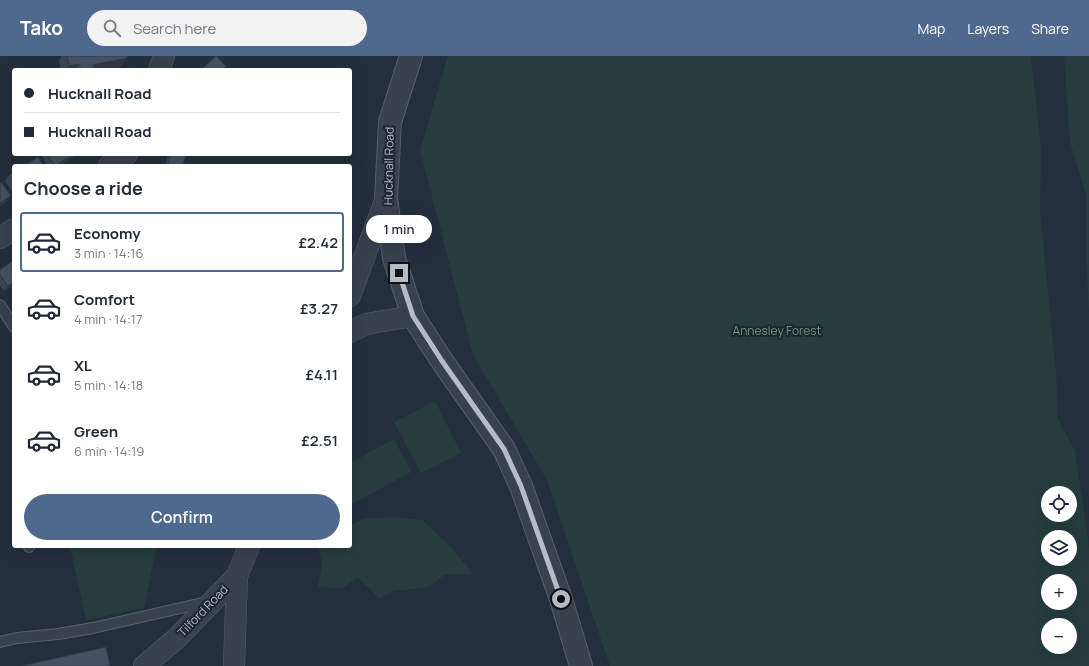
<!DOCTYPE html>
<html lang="en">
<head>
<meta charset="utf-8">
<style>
	body { margin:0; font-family:Manrope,sans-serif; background:#f2f2f3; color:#1f2937; height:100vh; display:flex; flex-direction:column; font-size:15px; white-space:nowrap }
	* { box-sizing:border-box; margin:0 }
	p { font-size:13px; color:#747a83 }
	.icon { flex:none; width:22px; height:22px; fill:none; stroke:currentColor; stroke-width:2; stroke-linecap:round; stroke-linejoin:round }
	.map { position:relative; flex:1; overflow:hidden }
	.panel { position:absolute; left:12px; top:108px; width:340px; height:384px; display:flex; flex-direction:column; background:#fff; border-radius:4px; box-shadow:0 4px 16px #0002 }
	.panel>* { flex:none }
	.top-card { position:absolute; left:12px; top:12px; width:340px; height:88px; border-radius:4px; box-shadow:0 4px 16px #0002; display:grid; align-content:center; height:88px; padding:0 12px; background:#fff }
	.buttons { position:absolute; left:1041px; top:430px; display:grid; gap:8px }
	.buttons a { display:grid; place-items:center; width:36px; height:36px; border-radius:50%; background:#fff; box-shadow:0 4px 16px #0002; font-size:20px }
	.end { position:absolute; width:18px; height:18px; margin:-9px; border:5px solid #b4bcc9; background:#111; box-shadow:0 0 0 2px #111 }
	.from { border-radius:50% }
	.bubble { position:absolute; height:28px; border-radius:14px; background:#fff; box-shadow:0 4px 16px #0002; font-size:13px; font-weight:600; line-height:28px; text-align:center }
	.top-card b { display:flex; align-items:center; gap:14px; height:38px; font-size:15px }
	.top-card b+b { border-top:1px solid #e0e1e3 }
	.top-card i { width:10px; height:10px; background:#1f2937 }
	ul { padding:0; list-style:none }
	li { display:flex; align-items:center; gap:12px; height:60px; margin:0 8px 6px; padding:0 4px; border:2px solid transparent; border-radius:4px }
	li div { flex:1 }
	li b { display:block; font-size:15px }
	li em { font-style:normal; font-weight:600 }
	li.current { border-color:#4f688e }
	li>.icon { width:36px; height:36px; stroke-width:1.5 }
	h2 { padding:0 12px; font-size:18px; line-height:48px }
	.cta { display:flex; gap:8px; margin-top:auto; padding:8px 12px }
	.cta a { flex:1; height:46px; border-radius:24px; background:#4f688e; color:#fff; font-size:16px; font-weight:600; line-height:46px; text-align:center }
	header { display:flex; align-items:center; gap:24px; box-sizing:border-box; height:56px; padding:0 20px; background:#4f688e; color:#fff }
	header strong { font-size:19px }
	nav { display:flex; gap:22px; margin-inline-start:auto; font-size:14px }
	.search { width:280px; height:36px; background:#f2f2f3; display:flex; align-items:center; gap:10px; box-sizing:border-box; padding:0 14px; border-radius:22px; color:#747a83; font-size:15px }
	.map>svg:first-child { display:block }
</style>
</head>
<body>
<header>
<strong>Tako</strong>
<div class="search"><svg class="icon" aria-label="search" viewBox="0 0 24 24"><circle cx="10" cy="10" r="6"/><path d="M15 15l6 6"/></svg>Search here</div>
<nav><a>Map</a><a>Layers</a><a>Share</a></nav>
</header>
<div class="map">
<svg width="1089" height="610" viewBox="0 0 1089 610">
	<rect width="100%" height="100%" fill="#242f3e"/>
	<g fill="#263c3f" fill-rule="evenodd">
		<path d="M448 0H1031L1041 91 1040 155 1056 316 1058 363 1075 395 1088 482 1089 497V610H610L547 424 473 299 420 94ZM1048 437H1070V459H1048ZM1048 481H1070V503H1048ZM1048 525H1070V547H1048ZM1048 569H1070V591H1048Z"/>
		<path d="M1064 0H1089V257L1086 201V138L1070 86Z"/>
		<path d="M435 345 461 397 421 417 394 366Z"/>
		<path d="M394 383 411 416 350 449V407Z"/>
		<path d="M390 461 422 464 451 491 473 518 444 519 429 531 394 535 379 542 357 521 342 533 318 530 322 507 318 490H350V470L363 463Z"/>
		<path d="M70 490H157L144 552 86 564Z"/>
	</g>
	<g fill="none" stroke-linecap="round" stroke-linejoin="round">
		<defs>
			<g id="service">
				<path d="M0 249 14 271"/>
				<path d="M29 490V491"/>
				<path d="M0 586 17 582 58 578 93 572 207 546"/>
			</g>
			<g id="minor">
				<path d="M159 14 164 0"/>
				<path d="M109 110 127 98"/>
				<path d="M0 182 14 173"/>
				<path d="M350 240 386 142"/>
				<path d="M350 276 366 268 413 260"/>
				<path d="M144 610 177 582 237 520 249 490"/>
				<path d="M234 610 237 520"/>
			</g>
			<path id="tertiary" d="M411 0 390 66 386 142 394 202 413 260 442 305 504 393 521 430 561 543 581 610"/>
		</defs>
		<use href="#service" stroke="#565f6c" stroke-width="12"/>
		<use href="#minor" stroke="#565f6c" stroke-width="22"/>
		<use href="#tertiary" stroke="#565f6c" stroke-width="24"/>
		<use href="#service" stroke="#38414e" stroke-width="10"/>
		<use href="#minor" stroke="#38414e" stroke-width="21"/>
		<use href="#tertiary" stroke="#38414e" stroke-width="22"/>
	</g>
	<g fill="#3b4654">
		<path d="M62 0H127V2L120 11 108 14H61L59 5Z"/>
		<path d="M43 98H78L60 110H48L42 100Z"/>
		<path d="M168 98H186L183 110H166Z"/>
		<path d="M14 116V138L5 125 9 119Z"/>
		<path d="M14 204V229L4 235 0 230V214Z"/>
	</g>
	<g fill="#303945">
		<path d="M127 2 120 11 108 14H89L93 9Z"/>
		<path d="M79 8 75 14H66L69 10Z"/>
		<path d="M74 98H78L60 110H55Z"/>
		<path d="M11 140 7 146 0 150V147Z"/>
		<path d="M14 226V229L4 235 8 230Z"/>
	</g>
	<g fill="#455162" stroke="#303945">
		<path d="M67 0H127V2L93 9 94 14H81L79 8 69 10Z"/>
		<path d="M216 0 226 10 222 14H201Z"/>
		<path d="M130 12V14H120Z"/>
		<path d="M47 98H74L55 110Z"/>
		<path d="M171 98H186L183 110H168Z"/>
		<path d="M38 101 44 110H23Z"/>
		<path d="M14 116V127L9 119Z"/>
		<path d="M0 126H1L11 140 0 147Z"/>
		<path d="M14 204V226L8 230 0 219V214Z"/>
		<path d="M106 591 110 610H21Z"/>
	</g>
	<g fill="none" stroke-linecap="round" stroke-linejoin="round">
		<path stroke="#b4bcc9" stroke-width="5" d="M399 217 413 260 442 305 504 393 521 430 561 543"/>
	</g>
	<g text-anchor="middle" stroke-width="4" stroke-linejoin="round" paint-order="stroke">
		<g font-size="12" fill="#b4bcc9" stroke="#1d2633">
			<text transform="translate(389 110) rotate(-89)" y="4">Hucknall Road</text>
			<text transform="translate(203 555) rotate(-46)" y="4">Tilford Road</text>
		</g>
		<g font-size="12" fill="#6b9a76" stroke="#1d2633">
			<text x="777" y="279">Annesley Forest</text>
		</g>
	</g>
</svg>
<div class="buttons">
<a><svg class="icon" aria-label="locate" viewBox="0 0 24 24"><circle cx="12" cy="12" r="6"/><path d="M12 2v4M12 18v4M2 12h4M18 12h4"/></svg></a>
<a><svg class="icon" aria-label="layers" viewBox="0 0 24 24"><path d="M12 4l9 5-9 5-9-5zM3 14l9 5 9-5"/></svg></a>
<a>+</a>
<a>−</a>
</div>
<i class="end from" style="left:561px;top:543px"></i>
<i class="end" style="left:399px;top:217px"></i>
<div class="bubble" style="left:366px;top:159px;width:66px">1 min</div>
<div class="top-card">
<b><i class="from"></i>Hucknall Road</b>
<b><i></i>Hucknall Road</b>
</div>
<section class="panel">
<h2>Choose a ride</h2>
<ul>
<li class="current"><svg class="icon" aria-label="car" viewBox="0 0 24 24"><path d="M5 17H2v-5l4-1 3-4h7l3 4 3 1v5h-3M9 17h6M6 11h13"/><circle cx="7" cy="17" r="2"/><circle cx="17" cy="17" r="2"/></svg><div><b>Economy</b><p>3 min · 14:16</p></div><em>£2.42</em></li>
<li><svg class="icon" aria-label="car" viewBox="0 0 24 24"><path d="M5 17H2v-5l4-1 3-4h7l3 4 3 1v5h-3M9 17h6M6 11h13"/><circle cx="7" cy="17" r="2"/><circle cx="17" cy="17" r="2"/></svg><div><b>Comfort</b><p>4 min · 14:17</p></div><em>£3.27</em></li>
<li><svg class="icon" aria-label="car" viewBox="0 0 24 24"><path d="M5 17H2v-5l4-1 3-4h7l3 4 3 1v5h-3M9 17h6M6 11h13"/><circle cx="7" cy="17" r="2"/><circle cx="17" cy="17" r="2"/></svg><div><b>XL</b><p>5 min · 14:18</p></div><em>£4.11</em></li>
<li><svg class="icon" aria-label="car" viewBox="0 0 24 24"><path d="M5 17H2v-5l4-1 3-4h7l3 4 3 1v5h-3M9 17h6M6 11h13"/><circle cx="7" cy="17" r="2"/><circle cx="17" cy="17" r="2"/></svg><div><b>Green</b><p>6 min · 14:19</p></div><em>£2.51</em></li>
</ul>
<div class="cta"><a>Confirm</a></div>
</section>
</div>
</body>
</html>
